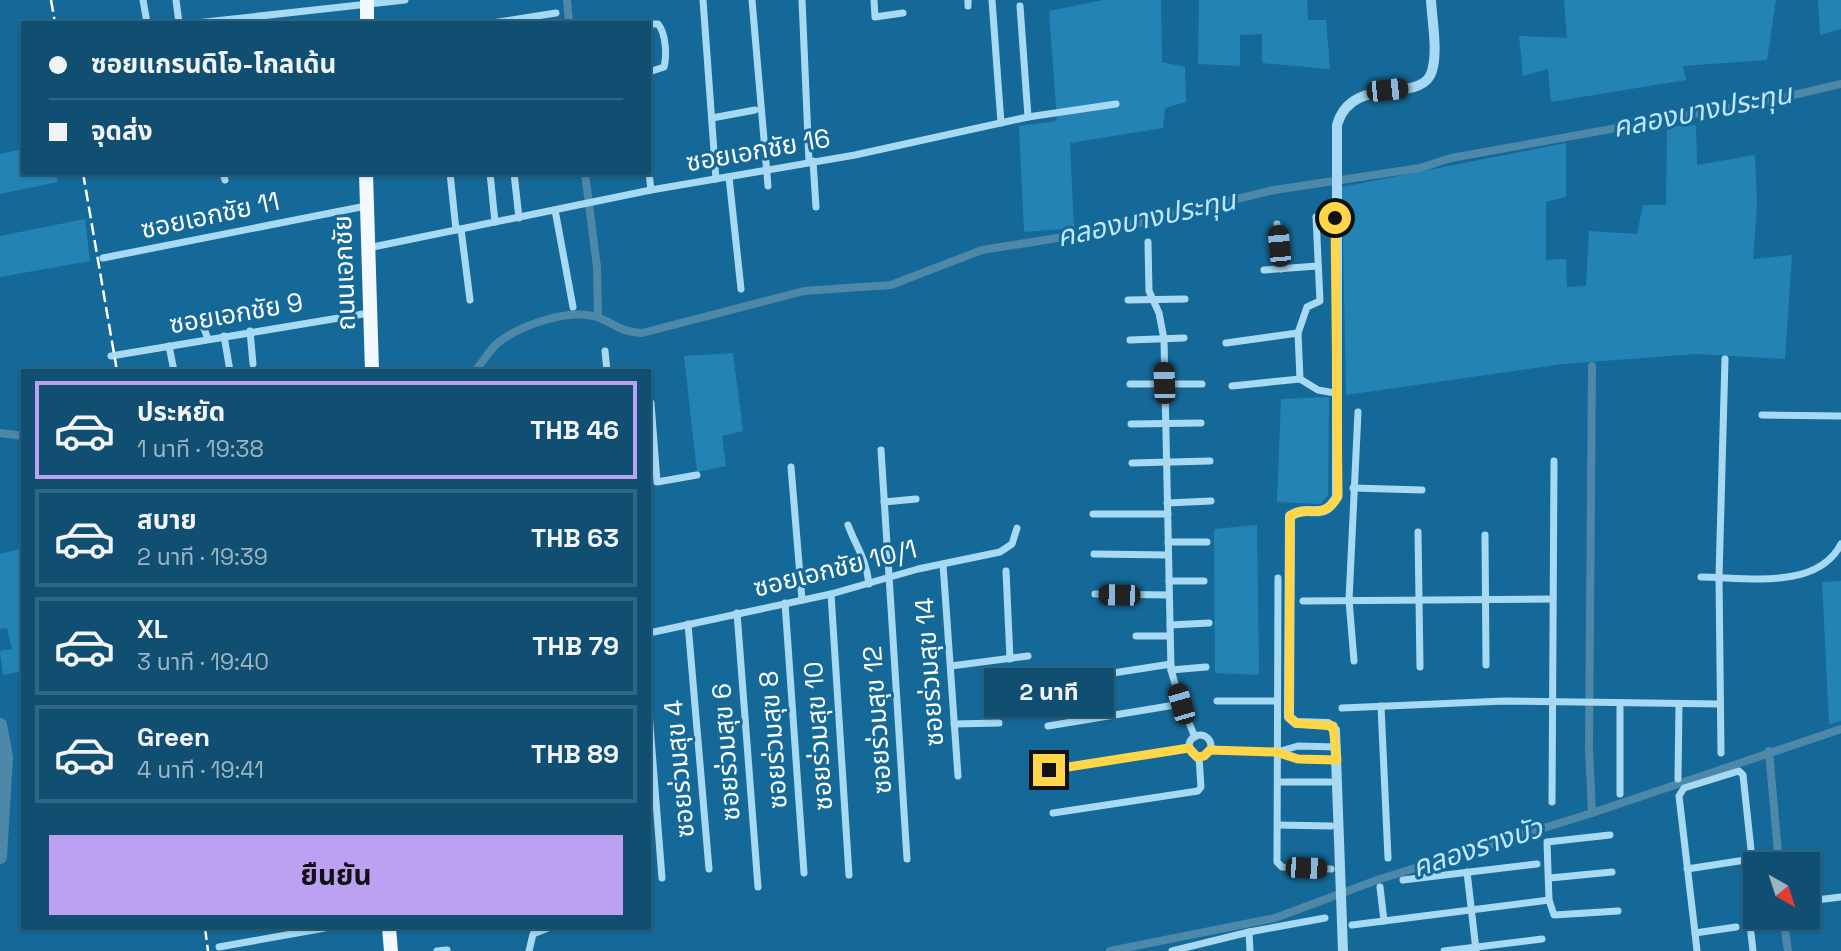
<!DOCTYPE html>
<html lang="th">
<head>
<meta charset="utf-8">
<style>
	body { margin:0; font-family:"Space Grotesk","Noto Sans Thai",sans-serif; background:#195677; color:#f1f3f6; height:100vh; display:flex; flex-direction:column; font-size:26px; white-space:nowrap }
	* { box-sizing:border-box; margin:0 }
	p { font-size:23px; color:#9cb5c4 }
	.icon { flex:none; width:38px; height:38px; fill:none; stroke:currentColor; stroke-width:2; stroke-linecap:round; stroke-linejoin:round }
	.map { position:relative; flex:1; overflow:hidden }
	.panel { position:absolute; left:21px; top:369px; width:630px; height:560px; display:flex; flex-direction:column; background:#104f72; border-radius:0px; box-shadow:0 2px 5px #0004,0 0 0 2px #306684 }
	.panel>* { flex:none }
	.banner { position:absolute; left:21px; top:21px; width:630px; height:154px; border-radius:0px; box-shadow:0 2px 5px #0004,0 0 0 2px #306684; display:grid; align-content:center; height:154px; padding:0 28px; background:#104f72 }
	.needle { width:46px; rotate:141deg }
	.buttons { position:absolute; left:1743px; top:852px; display:grid; gap:14px }
	.buttons a { display:grid; place-items:center; width:77px; height:77px; border-radius:0px; background:#104f72; box-shadow:0 2px 5px #0004,0 0 0 2px #306684; font-size:35px }
	.end { position:absolute; width:32px; height:32px; margin:-16px; border:9px solid #ffd54a; background:#111; box-shadow:0 0 0 4px #111 }
	.from { border-radius:50% }
	.bubble { position:absolute; height:49px; border-radius:0px; background:#104f72; box-shadow:0 2px 5px #0004,0 0 0 2px #306684; font-size:23px; font-weight:700; line-height:49px; text-align:center }
	.car { position:absolute; width:21px; height:42px; margin:-21px -10px; border-radius:9px; box-shadow:0 0 5px 2px #0007; background:linear-gradient(#222 24%,#8ab4d8 0 40%,#222 0 76%,#8ab4d8 0 86%,#222 0) }
	.banner b { display:flex; align-items:center; gap:24px; height:66px; font-size:26px }
	.banner b+b { border-top:2px solid #306684 }
	.banner i { width:18px; height:18px; background:#f1f3f6 }
	ul { padding:12px 0 0; list-style:none }
	li { display:flex; align-items:center; gap:21px; height:98px; margin:0 14px 10px; padding:0 14px; border:4px solid #306684; border-radius:0px }
	li div { flex:1 }
	li b { display:block; font-size:26px }
	li em { font-style:normal; font-weight:700 }
	li.selected { border-color:#bca0f2 }
	li>.icon { width:63px; height:63px; stroke-width:1.5 }
	.cta { display:flex; gap:14px; margin-top:auto; padding:14px 28px }
	.cta a { flex:1; height:80px; border-radius:0px; background:#bca0f2; color:#111; font-size:28px; font-weight:700; line-height:80px; text-align:center }
	.map>svg:first-child { display:block }
</style>
</head>
<body>
<div class="map">
<svg width="1841" height="951" viewBox="0 0 1841 951">
	<rect width="100%" height="100%" fill="#156998"/>
	<g fill="#2483b5">
		<path d="M1103 0H1161L1162 62 1185 67 1186 102 1165 108 1163 128 1070 143 1074 228 1024 232 1019 126 1057 121 1049 11Z"/>
		<path d="M1199 0H1307L1308 20H1326L1330 69 1262 63V34L1240 35V66L1198 64Z"/>
		<path d="M1564 0H1776L1767 60 1683 66 1686 80 1551 102 1548 69 1523 76 1519 36 1567 38Z"/>
		<path d="M1818 0H1841V29L1820 35Z"/>
		<path d="M1696 125 1697 165 1755 155 1757 206 1753 259 1792 255 1785 359 1697 354 1562 364 1346 395 1342 187 1566 143V197L1546 202V260L1566 259 1567 287 1586 286 1589 231 1637 234 1643 205H1666L1667 127Z"/>
		<path d="M23 149V173H56L58 182 0 194V154Z"/>
		<path d="M85 219 90 261 0 277V236Z"/>
		<path d="M733 353 743 431 722 436 726 466 697 472 684 356Z"/>
		<path d="M1329 397 1328 495 1321 504 1277 502 1281 399Z"/>
		<path d="M1257 525 1259 675 1215 673 1214 529Z"/>
		<path d="M20 549 23 671 3 675 0 651 12 649 7 628 0 629V554Z"/>
		<path d="M1841 581V721L1829 724 1822 582Z"/>
	</g>
	<g fill="none" stroke-linecap="round" stroke-linejoin="round">
		<g stroke="#4d88a8" stroke-width="8">
			<path d="M567 0 569 23"/>
			<path d="M585 173 597 267 598 317"/>
			<path d="M475 371C483 362 490 349 499 342 521 325 569 308 597 317 616 324 620 332 642 333L804 291 891 285 982 250 1114 229 1274 190 1420 168 1451 158 1772 100 1841 84"/>
			<path d="M0 433 23 436"/>
			<path d="M1769 751 1779 864"/>
			<path d="M1592 813 1589 748 1592 366"/>
			<path d="M1783 917 1788 951"/>
			<path d="M1110 951 1275 918 1380 879 1592 813 1841 729"/>
		</g>
		<path stroke="#4d88a8" stroke-width="14" d="M0 725 6 757 0 857"/>
		<g stroke="#a8d9f2" stroke-width="7">
			<path d="M143 0 147 23"/>
			<path d="M176 0 179 23"/>
			<path d="M703 0 716 179"/>
			<path d="M752 0 768 186"/>
			<path d="M802 0 809 162"/>
			<path d="M874 0 875 17 903 13"/>
			<path d="M968 0V6"/>
			<path d="M992 0 1001 123"/>
			<path d="M1020 6 1028 117"/>
			<path d="M196 23 405 0"/>
			<path d="M492 23 556 13"/>
			<path d="M649 24H658C666 33 667 56 664 67L649 72"/>
			<path d="M712 118 755 110"/>
			<path d="M813 161 816 207"/>
			<path d="M223 173 225 180"/>
			<path d="M450 173 456 230"/>
			<path d="M490 173 495 222"/>
			<path d="M514 173 519 218"/>
			<path d="M649 173 651 190"/>
			<path d="M729 177 741 289"/>
			<path d="M555 210 573 307"/>
			<path d="M1277 224 1281 269"/>
			<path d="M461 229 470 300"/>
			<path d="M1148 242 1149 291 1159 313 1164 339 1171 670 1181 704 1195 737"/>
			<path d="M368 248 651 190 855 155 1028 117 1116 104"/>
			<path d="M103 258 366 206"/>
			<path d="M1264 270 1317 266"/>
			<path d="M1128 300 1185 299"/>
			<path d="M194 319 203 326 208 339"/>
			<path d="M250 331 253 364"/>
			<path d="M1298 333 1307 307 1320 301 1316 217"/>
			<path d="M224 336 230 371"/>
			<path d="M1130 340 1184 338"/>
			<path d="M1226 343 1298 333 1300 379"/>
			<path d="M169 346 174 371"/>
			<path d="M605 351 607 371"/>
			<path d="M111 356 369 313"/>
			<path d="M1130 384H1202"/>
			<path d="M1232 386 1300 379 1318 390 1335 393"/>
			<path d="M651 403 657 482 697 475"/>
			<path d="M1762 415 1841 416"/>
			<path d="M1131 424 1201 423"/>
			<path d="M881 450 907 859"/>
			<path d="M1132 463 1210 461"/>
			<path d="M791 467 802 600"/>
			<path d="M1353 488 1422 490"/>
			<path d="M884 502 916 499"/>
			<path d="M1167 503 1211 501"/>
			<path d="M1093 514H1168"/>
			<path d="M848 525C857 549 866 558 869 584"/>
			<path d="M1418 532 1420 667"/>
			<path d="M1485 535 1486 665"/>
			<path d="M1168 542H1207"/>
			<path d="M1094 554 1168 555"/>
			<path d="M943 564 958 776"/>
			<path d="M1006 571 1010 659"/>
			<path d="M1701 577C1744 577 1817 591 1841 544"/>
			<path d="M1278 578 1277 862 1282 867 1331 869"/>
			<path d="M1169 581H1204"/>
			<path d="M831 594 849 875"/>
			<path d="M1095 594 1169 595"/>
			<path d="M1303 601 1553 599"/>
			<path d="M785 603 804 873"/>
			<path d="M737 613 758 887"/>
			<path d="M688 624 709 869"/>
			<path d="M1170 625 1209 623"/>
			<path d="M649 633 831 594 918 569 1000 552 1012 544 1017 528"/>
			<path d="M1136 636H1170"/>
			<path d="M1354 661 1349 600 1358 412"/>
			<path d="M951 666 1028 656"/>
			<path d="M1171 670 1206 667"/>
			<path d="M1049 683 1171 664"/>
			<path d="M1217 701H1277"/>
			<path d="M1620 703V794"/>
			<path d="M1381 706 1388 858"/>
			<path d="M1342 708 1504 701 1720 704"/>
			<path d="M649 712 662 878"/>
			<path d="M954 724 999 723"/>
			<path d="M1048 726 1181 704"/>
			<circle cx="1200" cy="746" r="11"/>
			<path d="M1210 750 1277 752 1298 746 1337 747"/>
			<path d="M1277 752 1298 759 1337 760"/>
			<path d="M1721 753 1719 577 1725 359"/>
			<path d="M1050 770 1189 748"/>
			<path d="M1678 779 1679 704"/>
			<path d="M1280 782H1330"/>
			<path d="M1552 802 1554 461"/>
			<path d="M1053 813 1198 791 1201 787 1199 757"/>
			<path d="M1278 825 1331 826"/>
			<path d="M1610 835 1547 842 1549 900 1554 915 1618 911"/>
			<path d="M1687 869 1752 859 1743 775 1739 771 1684 788 1679 796 1695 933 1697 951"/>
			<path d="M1467 872 1476 950"/>
			<path d="M1550 878 1612 872"/>
			<path d="M1403 880 1537 864"/>
			<path d="M1380 887 1384 921"/>
			<path d="M1746 890 1753 951"/>
			<path d="M1808 901 1841 897"/>
			<path d="M1352 925 1549 900"/>
			<path d="M1695 933 1736 927"/>
			<path d="M219 947 325 928"/>
			<path d="M437 951 447 950"/>
			<path d="M529 951 533 934 548 928"/>
			<path d="M1172 951 1249 932"/>
			<path d="M1250 951 1249 932 1325 918"/>
			<path d="M1444 951 1542 939"/>
		</g>
		<path stroke="#a8d9f2" stroke-width="10" d="M1343 951 1335 730 1328 724 1296 723 1289 717 1290 516C1310 503 1322 523 1337 497V125C1352 72 1422 106 1432 71 1438 50 1432 21 1431 0"/>
		<g stroke="#f3faff" stroke-width="14">
			<path d="M367 23V0"/>
			<path d="M366 173 372 371"/>
			<path d="M389 928 391 951"/>
		</g>
		<g stroke="#fff" stroke-width="2.5" stroke-dasharray="12 5" stroke-linecap="butt">
			<path d="M51 0 55 23"/>
			<path d="M83 173 117 371"/>
			<path d="M205 928 208 951"/>
		</g>
	</g>
	<g fill="none" stroke-linecap="round" stroke-linejoin="round">
		<path stroke="#ffd54a" stroke-width="9" d="M1049 770 1189 748 1197 757 1204 756 1210 750 1276 752 1298 759 1337 760 1333 726 1296 723 1289 717 1290 516C1310 503 1322 523 1338 496L1335 218"/>
	</g>
	<g text-anchor="middle" stroke-width="6" stroke-linejoin="round" paint-order="stroke">
		<g font-size="26" fill="#fff" stroke="#156998">
			<text transform="translate(758 150) rotate(-10)" y="9">ซอยเอกชัย 16</text>
			<text transform="translate(210 215) rotate(-12)" y="9">ซอยเอกชัย 11</text>
			<text transform="translate(344 273) rotate(-92)" y="9">ถนนเอกชัย</text>
			<text transform="translate(236 313) rotate(-10)" y="9">ซอยเอกชัย 9</text>
			<text transform="translate(835 568) rotate(-14)" y="9">ซอยเอกชัย 10/1</text>
			<text transform="translate(929 672) rotate(-94)" y="9">ซอยร่วมสุข 14</text>
			<text transform="translate(877 720) rotate(-94)" y="9">ซอยร่วมสุข 12</text>
			<text transform="translate(818 736) rotate(-94)" y="9">ซอยร่วมสุข 10</text>
			<text transform="translate(773 740) rotate(-94)" y="9">ซอยร่วมสุข 8</text>
			<text transform="translate(726 752) rotate(-94)" y="9">ซอยร่วมสุข 6</text>
			<text transform="translate(679 769) rotate(-95)" y="9">ซอยร่วมสุข 4</text>
		</g>
		<g font-size="28" font-style="italic" fill="#c0e6fa" stroke="#156998">
			<text transform="translate(1702 110) rotate(-11)" y="10">คลองบางประทุน</text>
			<text transform="translate(1146 218) rotate(-12)" y="10">คลองบางประทุน</text>
			<text transform="translate(1477 847) rotate(-18)" y="10">คลองรางบัว</text>
		</g>
	</g>
</svg>
<div class="buttons">
<a><svg class="needle" viewBox="-14 -14 28 28"><path d="M0-13l5 13h-10z" fill="#e53935"/><path d="M0 13l5-13h-10z" fill="#9cb5c4"/></svg></a>
</div>
<i class="end from" style="left:1335px;top:218px"></i>
<i class="end" style="left:1049px;top:770px"></i>
<div class="bubble" style="left:984px;top:668px;width:130px">2 นาที</div>
<i class="car" style="left:1387px;top:90px;rotate:84deg"></i>
<i class="car" style="left:1279px;top:246px;rotate:355deg"></i>
<i class="car" style="left:1164px;top:383px;rotate:358deg"></i>
<i class="car" style="left:1119px;top:595px;rotate:271deg"></i>
<i class="car" style="left:1181px;top:704px;rotate:344deg"></i>
<i class="car" style="left:1306px;top:868px;rotate:92deg"></i>
<div class="banner">
<b><i class="from"></i>ซอยแกรนดิโอ-โกลเด้น</b>
<b><i></i>จุดส่ง</b>
</div>
<section class="panel">
<ul>
<li class="selected"><svg class="icon" aria-label="car" viewBox="0 0 24 24"><path d="M5 17H2v-5l4-1 3-4h7l3 4 3 1v5h-3M9 17h6M6 11h13"/><circle cx="7" cy="17" r="2"/><circle cx="17" cy="17" r="2"/></svg><div><b>ประหยัด</b><p>1 นาที · 19:38</p></div><em>THB 46</em></li>
<li><svg class="icon" aria-label="car" viewBox="0 0 24 24"><path d="M5 17H2v-5l4-1 3-4h7l3 4 3 1v5h-3M9 17h6M6 11h13"/><circle cx="7" cy="17" r="2"/><circle cx="17" cy="17" r="2"/></svg><div><b>สบาย</b><p>2 นาที · 19:39</p></div><em>THB 63</em></li>
<li><svg class="icon" aria-label="car" viewBox="0 0 24 24"><path d="M5 17H2v-5l4-1 3-4h7l3 4 3 1v5h-3M9 17h6M6 11h13"/><circle cx="7" cy="17" r="2"/><circle cx="17" cy="17" r="2"/></svg><div><b>XL</b><p>3 นาที · 19:40</p></div><em>THB 79</em></li>
<li><svg class="icon" aria-label="car" viewBox="0 0 24 24"><path d="M5 17H2v-5l4-1 3-4h7l3 4 3 1v5h-3M9 17h6M6 11h13"/><circle cx="7" cy="17" r="2"/><circle cx="17" cy="17" r="2"/></svg><div><b>Green</b><p>4 นาที · 19:41</p></div><em>THB 89</em></li>
</ul>
<div class="cta"><a>ยืนยัน</a></div>
</section>
</div>
</body>
</html>
